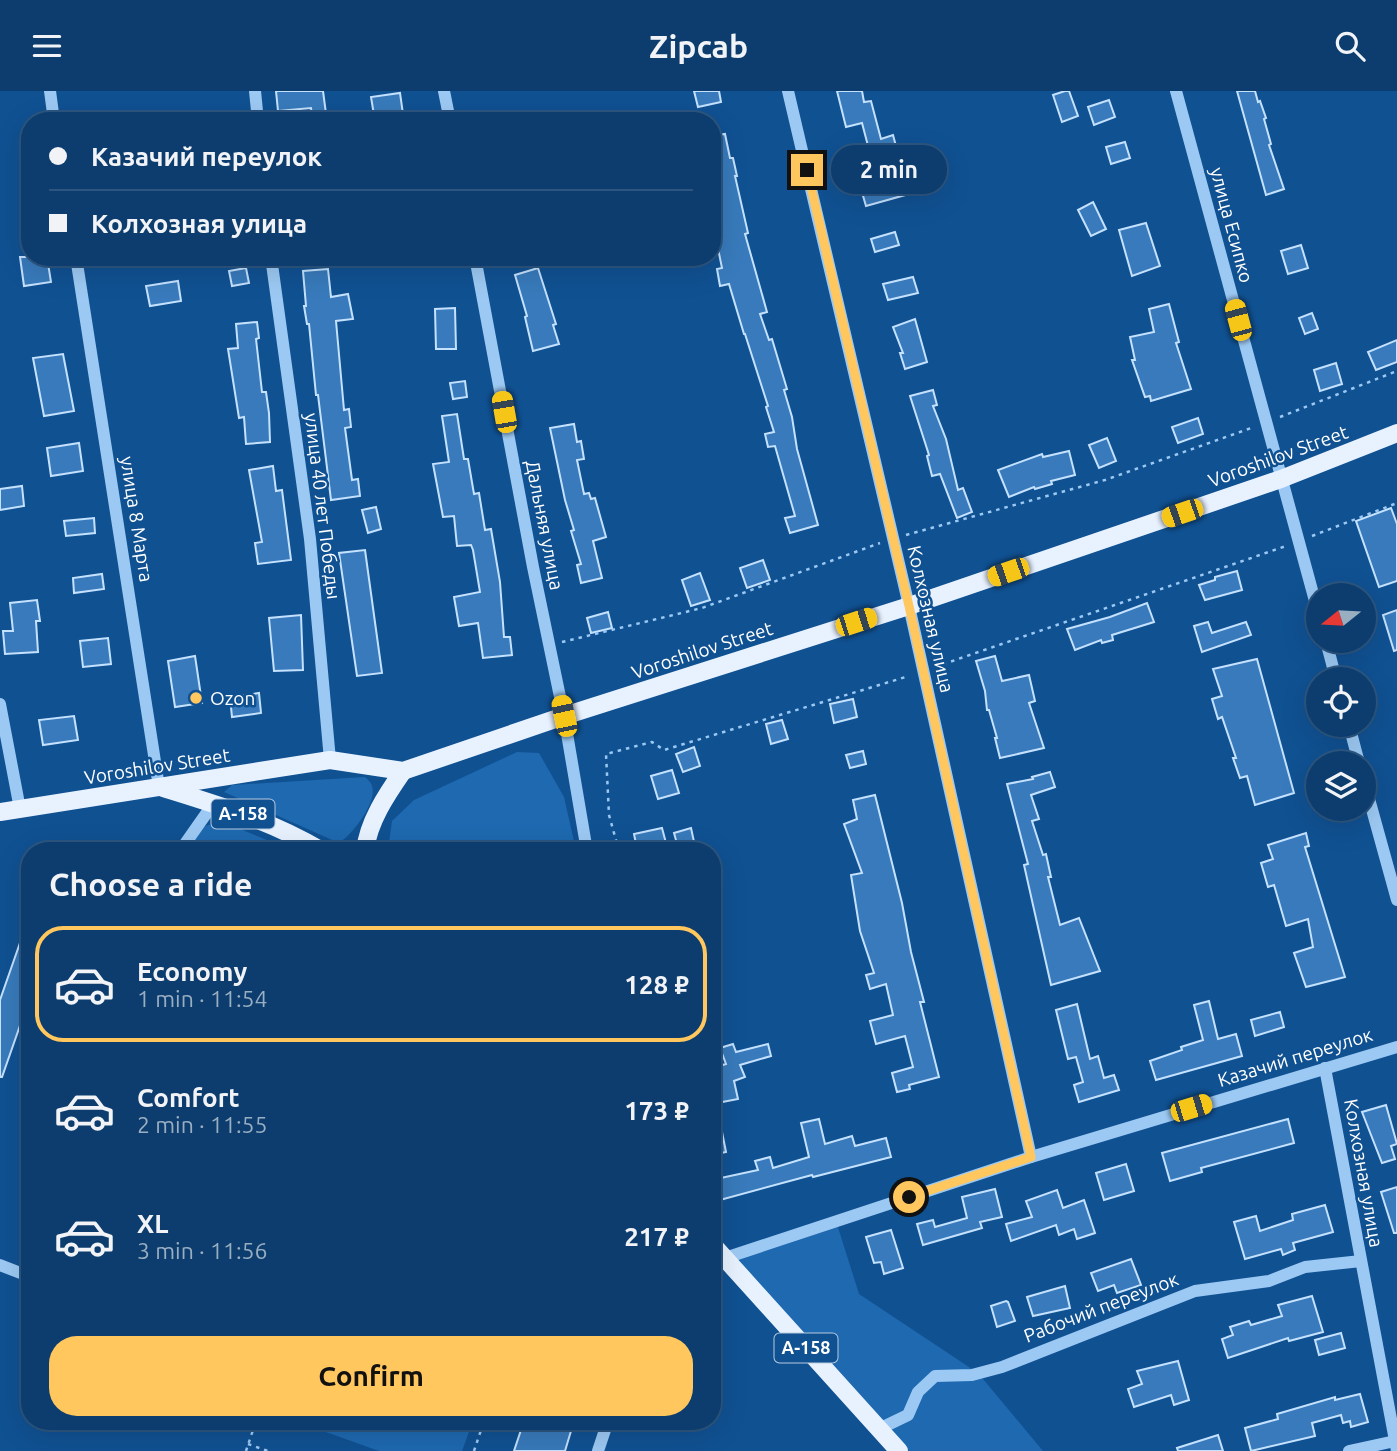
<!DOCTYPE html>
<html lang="en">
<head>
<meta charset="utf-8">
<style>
	body { margin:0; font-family:Ubuntu,sans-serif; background:#154473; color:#f1f3f6; height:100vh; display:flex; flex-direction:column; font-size:26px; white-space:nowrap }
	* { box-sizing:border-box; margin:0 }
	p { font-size:23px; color:#9aaec2 }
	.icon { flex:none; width:38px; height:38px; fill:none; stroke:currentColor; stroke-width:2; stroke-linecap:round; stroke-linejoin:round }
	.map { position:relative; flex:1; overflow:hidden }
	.sheet { position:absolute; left:21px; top:751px; width:700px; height:588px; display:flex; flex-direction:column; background:#0c3d6e; border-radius:28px; box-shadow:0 7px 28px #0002,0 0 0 2px #2c5681 }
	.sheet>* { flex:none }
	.banner { position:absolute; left:21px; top:21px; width:700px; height:154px; border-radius:28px; box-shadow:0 7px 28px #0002,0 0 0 2px #2c5681; display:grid; align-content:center; height:154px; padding:0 28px; background:#0c3d6e }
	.needle { width:46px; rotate:252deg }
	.fabs { position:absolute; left:1306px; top:492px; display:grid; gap:14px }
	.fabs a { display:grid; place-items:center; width:70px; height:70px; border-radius:50%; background:#0c3d6e; box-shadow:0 7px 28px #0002,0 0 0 2px #2c5681; font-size:35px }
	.end { position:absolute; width:32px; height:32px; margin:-16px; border:9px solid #ffc75e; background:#111; box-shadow:0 0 0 4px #111 }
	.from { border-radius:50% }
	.bubble { position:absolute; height:49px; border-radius:24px; background:#0c3d6e; box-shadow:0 7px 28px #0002,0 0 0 2px #2c5681; font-size:23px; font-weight:700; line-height:49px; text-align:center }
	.car { position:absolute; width:21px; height:42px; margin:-21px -10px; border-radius:9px; box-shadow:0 0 5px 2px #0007; background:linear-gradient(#f5c518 24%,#345 0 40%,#f5c518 0 76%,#345 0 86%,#f5c518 0) }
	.banner b { display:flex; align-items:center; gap:24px; height:66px; font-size:26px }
	.banner b+b { border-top:2px solid #2c5681 }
	.banner i { width:18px; height:18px; background:#f1f3f6 }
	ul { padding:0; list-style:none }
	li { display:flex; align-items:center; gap:21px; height:116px; margin:0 14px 10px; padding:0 14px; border:4px solid transparent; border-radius:28px }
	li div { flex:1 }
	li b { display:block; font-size:26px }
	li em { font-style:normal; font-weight:700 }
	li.selected { border-color:#ffc75e }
	li>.icon { width:63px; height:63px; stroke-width:1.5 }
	h2 { padding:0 28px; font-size:32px; line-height:84px }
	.button { display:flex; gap:14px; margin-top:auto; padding:14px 28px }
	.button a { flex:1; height:80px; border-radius:28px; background:#ffc75e; color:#111; font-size:28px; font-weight:700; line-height:80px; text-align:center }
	header { display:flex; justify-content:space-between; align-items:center; height:91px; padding:0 28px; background:#0c3d6e; font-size:32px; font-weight:700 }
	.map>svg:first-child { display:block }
</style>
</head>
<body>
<header><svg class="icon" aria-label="menu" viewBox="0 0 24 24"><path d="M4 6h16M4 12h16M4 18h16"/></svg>Zipcab<svg class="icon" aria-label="search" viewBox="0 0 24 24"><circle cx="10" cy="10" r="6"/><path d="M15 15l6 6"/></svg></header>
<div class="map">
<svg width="1397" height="1360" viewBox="0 0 1397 1360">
	<rect width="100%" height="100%" fill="#105192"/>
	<g fill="#1e69b0">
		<path d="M517 661 539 662 564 706 576 759H388L392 730 414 709Z"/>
		<path d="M365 686C368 689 371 691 372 695 378 711 352 744 339 752L224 701 232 694Z"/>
		<path d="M221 730 291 759 183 760 205 735Z"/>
		<path d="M836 1130 859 1203 978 1282 1043 1360H899L725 1167Z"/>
		<path d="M295 1330H473L462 1360H379Z"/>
	</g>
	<g fill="#387abb" stroke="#c4e1fe" stroke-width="2">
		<path d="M276 0H323L327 30H313L311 17 278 20Z"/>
		<path d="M694 0H719L721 11 698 16Z"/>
		<path d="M837 0H862L864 11 871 10 881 48 893 44 909 103 866 115 861 98 878 93 862 32 846 36Z"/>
		<path d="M1065 0H1069L1078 25 1062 31 1053 4Z"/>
		<path d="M1237 0H1255L1258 11 1260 10 1266 27 1264 28 1271 53 1269 54 1284 98 1266 104Z"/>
		<path d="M400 2 404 30H375L371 6Z"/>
		<path d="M1109 9 1115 26 1094 34 1088 16Z"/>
		<path d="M725 43 730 67H733L737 85H735L748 142 745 143 767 221 760 223 769 249 772 248 787 298 784 299 792 326 797 358 818 434 790 442 785 427 795 425 775 355 768 356 765 343 774 341 766 316 768 315 745 243H744L729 193 720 195 717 178 722 177 713 133 717 132 712 104 717 103 712 80V45Z"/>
		<path d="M1125 51 1130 67 1111 73 1106 56Z"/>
		<path d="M1093 111 1106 138 1091 145 1078 119Z"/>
		<path d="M1146 132 1160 175 1132 185 1119 139Z"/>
		<path d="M895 141 899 154 875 161 871 148Z"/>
		<path d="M1301 154 1308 177 1288 183 1281 160Z"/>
		<path d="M20 166H47L51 191 24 195Z"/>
		<path d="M246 177 249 192 232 195 229 180Z"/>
		<path d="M538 177 556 233 553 234 559 253 533 260 525 226 527 225 515 184Z"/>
		<path d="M328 178 331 206 348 203 353 228 336 230 344 319 349 318 351 336 345 337 352 389 358 388 360 405 331 409 318 304H316L309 233H307L304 215H306L303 180Z"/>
		<path d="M913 186 918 202 888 209 883 193Z"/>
		<path d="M178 190 181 210 150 215 146 195Z"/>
		<path d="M1169 213 1179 251 1176 252 1191 298 1151 310 1150 305 1145 306 1132 269H1135L1130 246 1154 241 1149 218Z"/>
		<path d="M455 217 456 258H436L435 218Z"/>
		<path d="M1312 222 1318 238 1305 243 1299 227Z"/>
		<path d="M915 228 927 271 905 278 900 262H903L893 236Z"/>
		<path d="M257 231 259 247 256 248 262 301H266L269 322 270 351 246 353 244 326 239 327 228 258 238 257 236 233Z"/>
		<path d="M1397 249V271L1376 279 1368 261Z"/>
		<path d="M63 263 74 320 44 325 33 267Z"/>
		<path d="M1336 272 1342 293 1320 300 1314 279Z"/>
		<path d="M465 290 467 306 453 308 450 292Z"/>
		<path d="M933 299 937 314 933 315 946 348 958 399 963 397 972 421 957 427 940 383 932 385 927 365 929 364 910 305Z"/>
		<path d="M457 323 464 368H468L474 403 479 402 485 439 491 438 500 491 504 546H510L512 564 483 567 478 532 459 535 454 506 480 501 473 459 471 454 457 455 454 425 443 426 433 373 449 371 442 325Z"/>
		<path d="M1198 327 1203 343 1178 352 1172 336Z"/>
		<path d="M574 333 577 351 581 350 584 368 577 369 584 403 589 402 591 408 595 407 606 446 593 450 602 487 581 492 577 474 581 473 571 440 574 439 565 409 550 337Z"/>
		<path d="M1107 347 1116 370 1099 377 1089 354Z"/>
		<path d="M79 352 83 380 51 385 47 357Z"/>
		<path d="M1069 360 1075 384 1051 390 1052 393 1035 398 1034 396 1009 406 998 379 1042 363 1043 366Z"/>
		<path d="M273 375 276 400 282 399 291 469 258 473 255 452 262 451 249 379Z"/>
		<path d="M22 395 24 415 0 419V398Z"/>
		<path d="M376 416 381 438 368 442 362 419Z"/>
		<path d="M1391 417 1397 433V490L1379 496 1356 430Z"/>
		<path d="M94 427 95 442 66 445 64 430Z"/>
		<path d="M365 459 382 582 357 585 339 462Z"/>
		<path d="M763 469 770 489 747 497 740 477Z"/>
		<path d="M1237 480 1242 499 1205 509 1199 494 1215 489V486Z"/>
		<path d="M700 482 710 509 691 515 682 489Z"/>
		<path d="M102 483 104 498 74 502 73 487Z"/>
		<path d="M37 509 40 530H36L38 561 5 563 3 540H13L10 512Z"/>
		<path d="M1147 512 1154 531 1112 544 1113 549 1102 552 1101 549 1075 559 1067 538 1110 526Z"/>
		<path d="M1397 519V559L1394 560 1383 524Z"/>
		<path d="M608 521 612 537 591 542 587 527Z"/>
		<path d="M301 524 303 579 274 580 269 527Z"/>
		<path d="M1208 531 1212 542 1246 531 1251 544 1202 561 1194 535Z"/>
		<path d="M108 547 111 573 83 576 80 550Z"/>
		<path d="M195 565 202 612 175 616 168 570Z"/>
		<path d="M995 565 1002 590 1029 584 1035 610 1029 612 1044 657 1000 667 995 647H997L989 619H987L985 600 976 570Z"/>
		<path d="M1257 568 1294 702 1255 714 1247 685 1240 687 1233 667H1236L1222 626 1218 628 1212 608 1222 605 1213 578Z"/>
		<path d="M259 602 261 622 232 626 230 606Z"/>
		<path d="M853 608 857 626 834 632 830 613Z"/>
		<path d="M74 625 78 649 43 654 39 629Z"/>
		<path d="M782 629 788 648 771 653 766 633Z"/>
		<path d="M694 656 700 675 683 681 676 663Z"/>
		<path d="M863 660 866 673 850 677 846 664Z"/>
		<path d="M672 679 679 702 658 708 651 685Z"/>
		<path d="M1050 681 1055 696 1031 704 1039 728 1032 730 1043 764 1046 763 1051 786H1048L1060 834 1079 827 1100 880 1051 894 1024 774 1028 773 1007 693 1033 688 1032 686Z"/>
		<path d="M875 704 902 812 911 861 924 911H920L939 986 909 994 910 998 897 1001 892 982 913 976 905 945 876 953 870 930 893 924 886 893 870 898 866 884 874 882 860 840 851 784 862 782 844 733 857 728 853 709Z"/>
		<path d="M662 737 666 752 637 758 634 743Z"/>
		<path d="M691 737 696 760H679L674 742Z"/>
		<path d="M1306 742 1309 755 1305 756 1345 886 1306 896 1294 862 1313 856 1308 828 1286 835 1274 794 1268 796 1261 772 1273 768 1268 754Z"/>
		<path d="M28 829H30V906L2 986H0V909Z"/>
		<path d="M1209 910 1218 948 1236 943 1242 965 1156 989 1150 970 1182 959 1181 956 1203 949 1194 914Z"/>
		<path d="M1077 913 1090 968 1098 965 1104 987 1114 984 1119 999 1079 1011 1074 994 1083 991 1076 966 1068 968 1056 919Z"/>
		<path d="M1280 921 1284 936 1255 945 1251 929Z"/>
		<path d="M733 953 736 961 768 953 771 965 740 974 745 986 734 990 738 1008 712 1013V977L726 973 720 957Z"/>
		<path d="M1386 1014 1397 1053 1391 1055 1395 1068 1382 1072 1362 1021Z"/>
		<path d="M718 1021 726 1061 712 1064V1022Z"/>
		<path d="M819 1028 825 1053 852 1045 855 1055 886 1047 891 1066 813 1086 812 1084 720 1109 716 1088 758 1079 755 1070 770 1066 773 1077 809 1066 801 1032Z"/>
		<path d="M1288 1028 1294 1052 1201 1077 1202 1081 1170 1090 1162 1062Z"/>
		<path d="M1126 1073 1134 1100 1104 1109 1096 1082Z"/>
		<path d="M1397 1096V1142H1394L1381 1101Z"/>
		<path d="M995 1098 1002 1126 980 1131 982 1137 923 1154 917 1133 933 1129 935 1136 967 1127 962 1106Z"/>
		<path d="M1057 1099 1063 1117 1084 1109 1095 1142 1077 1148 1074 1138 1059 1144 1056 1134 1011 1150 1006 1133 1032 1126 1026 1110Z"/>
		<path d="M1325 1114 1333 1141 1293 1152 1295 1159 1283 1164 1281 1158 1245 1168 1234 1131 1256 1125 1260 1140 1293 1129 1292 1123Z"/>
		<path d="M891 1139 903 1177 884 1183 881 1171 874 1172 866 1146Z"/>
		<path d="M1131 1168 1141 1194 1117 1202 1114 1194 1098 1200 1091 1182Z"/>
		<path d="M1065 1195 1070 1217 1033 1225 1027 1206Z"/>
		<path d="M1312 1205 1323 1241 1289 1250 1288 1247 1228 1267 1222 1248 1233 1244 1230 1236 1249 1230 1251 1234 1282 1225 1278 1214Z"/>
		<path d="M1006 1210 1008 1211 1015 1230 997 1236 991 1215Z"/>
		<path d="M1341 1242 1345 1257 1319 1264 1315 1249Z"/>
		<path d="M1178 1270 1189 1309 1174 1314 1171 1304 1134 1316 1128 1298 1142 1293 1137 1280Z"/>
		<path d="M1360 1303 1368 1331 1351 1336 1350 1330 1343 1332 1341 1324 1312 1332 1315 1345 1251 1360 1245 1337 1278 1328 1277 1323 1335 1306V1309Z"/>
		<path d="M524 1330H574L565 1360H514Z"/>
		<path d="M1218 1344 1223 1360H1178L1177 1357Z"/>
	</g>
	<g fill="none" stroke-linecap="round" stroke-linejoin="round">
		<g stroke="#9cc9f3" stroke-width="2.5" stroke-dasharray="3.5 5" stroke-linecap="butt">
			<path d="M1280 326 1397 280"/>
			<path d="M906 444 1105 389 1254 336"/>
			<path d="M1312 445 1397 412"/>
			<path d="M562 551 702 517 880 452"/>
			<path d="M935 576 1286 455"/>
			<path d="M619 760 609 724 606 663 652 651 664 659 909 585"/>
			<path d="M248 1353 268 1360"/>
			<path d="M246 1360 256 1330"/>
			<path d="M474 1360 484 1330"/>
		</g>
		<g stroke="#9cc9f3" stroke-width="12">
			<path d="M50 0 54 30"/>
			<path d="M255 0 258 30"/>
			<path d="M444 0 450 30"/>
			<path d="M788 0 909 515 1031 1066"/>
			<path d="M1176 0 1318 521"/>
			<path d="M76 166 159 696"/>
			<path d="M271 166 310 448 330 669"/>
			<path d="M475 166 533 476 564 625 587 760"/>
			<path d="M1326 550 1336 588"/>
			<path d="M0 613 20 718"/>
			<path d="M1349 634 1359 672"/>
			<path d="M1363 686 1397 809"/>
			<path d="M180 760 213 713"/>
			<path d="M1325 977 1397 1360"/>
			<path d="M725 1167 1031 1066 1397 956"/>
			<path d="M0 1174 23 1183 30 1178"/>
			<path d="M879 1338 908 1324 918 1301 935 1285 972 1284 1002 1276 1195 1200 1269 1190 1305 1176 1361 1170"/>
			<path d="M598 1360 608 1330"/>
			<path d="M1349 1360 1395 1350"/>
		</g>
		<g stroke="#e8f2ff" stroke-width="18">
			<path d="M163 697C218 714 272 730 322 760"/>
			<path d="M0 721 330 669 403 680 564 625 909 515 1281 388 1397 342"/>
			<path d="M365 760C368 731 387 703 403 680"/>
			<path d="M712 1153 899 1360"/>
		</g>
	</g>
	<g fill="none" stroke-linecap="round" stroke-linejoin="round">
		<path stroke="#ffc75e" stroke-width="9" d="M807 79 909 515 1031 1066 909 1106"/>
	</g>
	<circle fill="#ffc75e" stroke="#105192" stroke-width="2.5" cx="196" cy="607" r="7"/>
	<g text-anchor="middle" stroke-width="5" stroke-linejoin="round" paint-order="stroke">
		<g fill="#105192" stroke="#b7cbde" stroke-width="2">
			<rect x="211.5" y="708.5" width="63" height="29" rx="5"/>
			<rect x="774.5" y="1242.5" width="63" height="29" rx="5"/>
		</g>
		<g font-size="18" font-weight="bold" fill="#fff">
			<text x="243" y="729">А-158</text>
			<text x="806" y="1263">А-158</text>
		</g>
		<g font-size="19" fill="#fff" stroke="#105192">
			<text transform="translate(1232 134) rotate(75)" y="7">улица Есипко</text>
			<text transform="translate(1278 365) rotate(-20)" y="7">Voroshilov Street</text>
			<text transform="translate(323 415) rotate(83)" y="7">улица 40 лет Победы</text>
			<text transform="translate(137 428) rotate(81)" y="7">улица 8 Марта</text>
			<text transform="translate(545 434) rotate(79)" y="7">Дальняя улица</text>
			<text transform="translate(931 528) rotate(77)" y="7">Колхозная улица</text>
			<text transform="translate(702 559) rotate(-18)" y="7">Voroshilov Street</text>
			<text transform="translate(157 675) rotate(-9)" y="7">Voroshilov Street</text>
			<text transform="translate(1295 966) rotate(-17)" y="7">Казачий переулок</text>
			<text transform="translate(1364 1082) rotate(80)" y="7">Колхозная улица</text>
			<text transform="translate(1101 1216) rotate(-21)" y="7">Рабочий переулок</text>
		</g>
		<g font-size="19" fill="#fff" stroke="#105192" text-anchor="start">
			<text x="210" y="614">Ozon</text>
		</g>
	</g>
</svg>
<div class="fabs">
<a><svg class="needle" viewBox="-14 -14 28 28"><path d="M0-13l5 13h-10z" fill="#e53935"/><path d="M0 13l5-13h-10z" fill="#9aaec2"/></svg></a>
<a><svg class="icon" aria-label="locate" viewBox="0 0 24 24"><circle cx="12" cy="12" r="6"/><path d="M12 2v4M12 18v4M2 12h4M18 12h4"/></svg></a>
<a><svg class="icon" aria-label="layers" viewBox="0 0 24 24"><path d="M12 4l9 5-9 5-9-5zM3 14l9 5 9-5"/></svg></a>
</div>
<i class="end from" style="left:909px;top:1106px"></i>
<i class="end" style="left:807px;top:79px"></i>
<div class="bubble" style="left:831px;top:54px;width:116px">2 min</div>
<i class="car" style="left:1238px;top:229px;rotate:345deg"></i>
<i class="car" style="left:504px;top:321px;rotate:350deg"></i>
<i class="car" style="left:1182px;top:422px;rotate:251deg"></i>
<i class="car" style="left:1008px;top:481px;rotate:251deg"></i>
<i class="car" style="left:856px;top:531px;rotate:72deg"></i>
<i class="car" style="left:564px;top:625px;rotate:348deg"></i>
<i class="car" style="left:1191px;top:1017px;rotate:73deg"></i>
<div class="banner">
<b><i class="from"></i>Казачий переулок</b>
<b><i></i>Колхозная улица</b>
</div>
<section class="sheet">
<h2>Choose a ride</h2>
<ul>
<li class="selected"><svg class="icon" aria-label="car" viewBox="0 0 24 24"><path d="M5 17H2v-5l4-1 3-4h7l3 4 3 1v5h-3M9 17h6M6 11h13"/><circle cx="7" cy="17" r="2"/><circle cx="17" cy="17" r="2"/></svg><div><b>Economy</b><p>1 min · 11:54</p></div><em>128 ₽</em></li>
<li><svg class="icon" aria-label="car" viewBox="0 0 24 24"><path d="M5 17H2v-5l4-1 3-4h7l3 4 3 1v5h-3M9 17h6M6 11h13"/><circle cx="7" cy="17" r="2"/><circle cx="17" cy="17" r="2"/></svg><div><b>Comfort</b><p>2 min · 11:55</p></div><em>173 ₽</em></li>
<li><svg class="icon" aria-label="car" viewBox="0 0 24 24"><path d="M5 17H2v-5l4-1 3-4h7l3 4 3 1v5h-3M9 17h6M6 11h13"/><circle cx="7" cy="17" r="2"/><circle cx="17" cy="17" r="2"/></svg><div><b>XL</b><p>3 min · 11:56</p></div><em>217 ₽</em></li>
</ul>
<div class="button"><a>Confirm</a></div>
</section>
</div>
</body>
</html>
